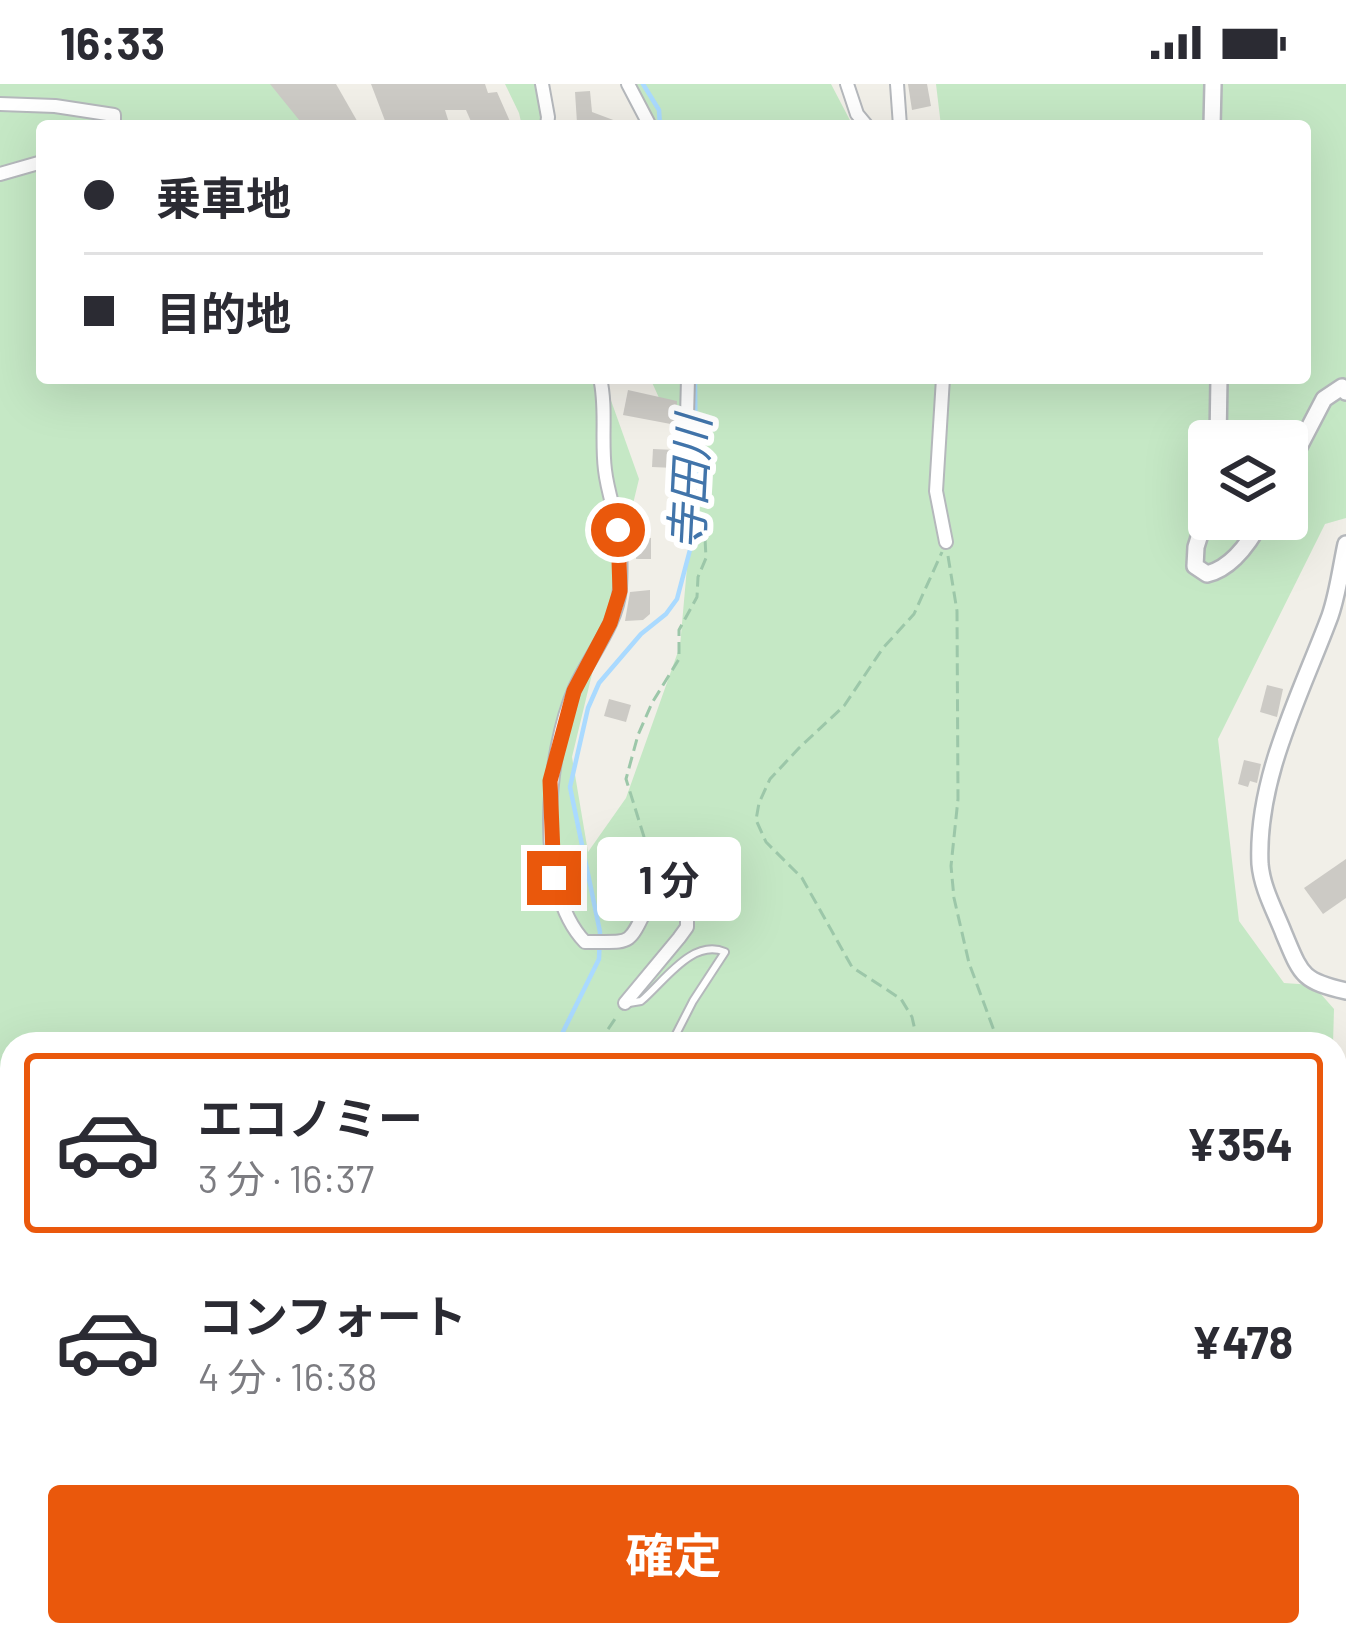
<!DOCTYPE html>
<html lang="ja">
<head>
<meta charset="utf-8">
<style>
	body { margin:0; font-family:Barlow,"Noto Sans JP",sans-serif; background:#f2f2f3; color:#2b2b33; height:100vh; display:flex; flex-direction:column; font-size:45px; white-space:nowrap }
	* { box-sizing:border-box; margin:0 }
	p { font-size:39px; color:#7c7c81 }
	.icon { flex:none; width:66px; height:66px; fill:none; stroke:currentColor; stroke-width:2; stroke-linecap:round; stroke-linejoin:round }
	.map { position:relative; flex:1; overflow:hidden }
	.side { position:absolute; left:0px; top:948px; width:1347px; height:615px; display:flex; flex-direction:column; background:#fff; border-radius:36px 36px 0 0; box-shadow:0 12px 48px #0002 }
	.side>* { flex:none }
	.banner { position:absolute; left:36px; top:36px; width:1275px; height:264px; border-radius:12px; box-shadow:0 12px 48px #0002; display:grid; align-content:center; height:264px; padding:0 48px; background:#fff }
	.buttons { position:absolute; left:1188px; top:336px; display:grid; gap:24px }
	.buttons a { display:grid; place-items:center; width:120px; height:120px; border-radius:12px; background:#fff; box-shadow:0 12px 48px #0002; font-size:60px }
	.end { position:absolute; width:54px; height:54px; margin:-27px; border:15px solid #ea580c; background:#fff; box-shadow:0 0 0 6px #fff }
	.from { border-radius:50% }
	.bubble { position:absolute; height:84px; border-radius:12px; background:#fff; box-shadow:0 12px 48px #0002; font-size:39px; font-weight:700; line-height:84px; text-align:center }
	.banner b { display:flex; align-items:center; gap:42px; height:114px; font-size:45px }
	.banner b+b { border-top:3px solid #e1e1e2 }
	.banner i { width:30px; height:30px; background:#2b2b33 }
	ul { padding:21px 0 0; list-style:none }
	li { display:flex; align-items:center; gap:36px; height:180px; margin:0 24px 18px; padding:0 24px; border:6px solid transparent; border-radius:12px }
	li div { flex:1 }
	li b { display:block; font-size:45px }
	li em { font-style:normal; font-weight:700 }
	li.on { border-color:#ea580c }
	li>.icon { width:108px; height:108px; stroke-width:1.5 }
	.primary-button { display:flex; gap:24px; margin-top:auto; padding:24px 48px }
	.primary-button a { flex:1; height:138px; border-radius:12px; background:#ea580c; color:#fff; font-size:48px; font-weight:700; line-height:138px; text-align:center }
	.status { display:flex; justify-content:space-between; align-items:center; height:84px; padding:0 60px; background:#fff; direction:ltr }
	.status svg { height:33px; fill:currentColor }
	.map>svg:first-child { display:block }
</style>
</head>
<body>
<div class="status"><b>16:33</b><svg viewBox="0 0 49 12"><path d="M0 12V9h3v3zM5 12V6h3v6zM10 12V3h3v9zM15 12V0h3v12zM26 1h20v11H26zM47 4h2v5h-2z"/></svg></div>
<div class="map">
<svg width="1346" height="1562" viewBox="0 0 1346 1562">
	<rect width="100%" height="100%" fill="#f1efe8"/>
	<g fill="#c5e8c5" fill-rule="evenodd">
		<path d="M0 0H272L307 42H42V294H603L639 395 572 673 588 768 626 714 680 562 695 393 650 294H1305V42H941L936 0H1346V434L1325 440 1218 655 1239 837 1284 899 1313 901 1334 925 1333 960H12V1551H256L264 1562H0ZM1209 357H1287V435H1209Z"/>
		<path d="M505 0H543L548 42H522L519 29Z"/>
		<path d="M632 0H831L853 42H651L653 34Z"/>
		<path d="M1335 968 1346 1004V1562H502L500 1551H1335Z"/>
	</g>
	<g fill="none" stroke-linecap="round" stroke-linejoin="round">
		<g stroke="#aadaff" stroke-width="4.5">
			<path d="M643 0 659 26 660 42"/>
			<path d="M557 960 599 875 600 848 570 703 588 624 599 599 641 550 666 530 677 515 691 462 696 408 695 294"/>
			<path d="M561 1562 562 1551"/>
		</g>
	</g>
	<g fill="#cccac5">
		<path d="M270 0H336L360 42H304Z"/>
		<path d="M371 0H485L488 9 497 8 512 42H473L466 26H445L450 42H387Z"/>
		<path d="M908 0H927L931 22 912 26Z"/>
		<path d="M590 7 592 28 616 37 577 39 575 8Z"/>
		<path d="M628 306 677 317 676 341 623 331Z"/>
		<path d="M653 365 676 366 675 384 652 383Z"/>
		<path d="M637 454H651V475H636Z"/>
		<path d="M650 506V530L643 536 625 537 630 508Z"/>
		<path d="M1267 601 1283 605 1277 633 1260 628Z"/>
		<path d="M609 615 631 621 626 638 604 632Z"/>
		<path d="M1244 676 1261 680 1257 699 1250 697 1248 703 1238 700Z"/>
		<path d="M1346 775V814L1323 830 1304 804Z"/>
	</g>
	<g fill="none" stroke-linecap="round" stroke-linejoin="round">
		<defs>
			<path id="service" d="M629 919 641 917C664 898 692 854 725 868L693 917 671 960"/>
			<g id="minor">
				<path d="M542 0 548 33 547 42"/>
				<path d="M628 0 650 42"/>
				<path d="M847 0 857 30 867 42"/>
				<path d="M897 0 900 42"/>
				<path d="M0 20 55 22 114 31V42"/>
				<path d="M0 90 42 78"/>
				<path d="M600 294C607 324 601 355 605 386 607 404 613 422 617 439 621 459 621 484 620 504 617 541 590 571 575 604 547 669 533 804 585 858 633 857 627 864 648 821 665 818 675 819 687 831V843L679 854 625 919"/>
				<path d="M943 294 936 407 946 458"/>
				<path d="M685 412 688 294"/>
			</g>
			<g id="tertiary">
				<path d="M1212 42 1213 0"/>
				<path d="M1218 357 1219 294"/>
				<path d="M1287 386 1324 315 1342 303 1346 308"/>
				<path d="M1209 422 1196 463 1195 482 1207 490C1232 484 1250 458 1262 435"/>
				<path d="M1346 460C1341 483 1338 509 1330 532 1301 610 1256 694 1260 780 1262 804 1275 827 1284 850 1301 890 1301 897 1346 907"/>
			</g>
		</defs>
		<use href="#service" stroke="#b5b8bc" stroke-width="10"/>
		<use href="#minor" stroke="#b5b8bc" stroke-width="16"/>
		<use href="#tertiary" stroke="#b5b8bc" stroke-width="20"/>
		<g stroke="#9cc7a9" stroke-width="3" stroke-dasharray="12 6" stroke-linecap="butt">
			<path d="M948 472 957 527 958 715 951 782 954 814 969 879 999 960"/>
			<path d="M647 807 645 756 626 695 638 651 652 619 679 575V546L697 513 698 493 706 474 705 454"/>
			<path d="M598 960 617 932"/>
			<path d="M918 960 912 933 901 915 852 883 802 794 766 758 756 736 759 719 770 695 799 664 844 622 883 564 914 530 942 468"/>
			<path d="M612 1551 613 1562"/>
			<path d="M1195 1551 1204 1562"/>
			<path d="M727 1562V1551"/>
		</g>
		<use href="#service" stroke="#fff" stroke-width="6"/>
		<use href="#minor" stroke="#fff" stroke-width="12"/>
		<use href="#tertiary" stroke="#fff" stroke-width="15"/>
	</g>
	<g fill="none" stroke-linecap="round" stroke-linejoin="round">
		<path stroke="#ea580c" stroke-width="15" d="M554 794 550 697 574 607 610 539 620 507 618 446"/>
	</g>
	<g text-anchor="middle" stroke-width="12" stroke-linejoin="round" paint-order="stroke">
		<g font-size="45" font-style="italic" fill="#4174aa" stroke="#fff">
			<text transform="translate(690 399) rotate(-87)" y="16">寺田川</text>
		</g>
	</g>
</svg>
<div class="buttons">
<a><svg class="icon" aria-label="layers" viewBox="0 0 24 24"><path d="M12 4l9 5-9 5-9-5zM3 14l9 5 9-5"/></svg></a>
</div>
<i class="end from" style="left:618px;top:446px"></i>
<i class="end" style="left:554px;top:794px"></i>
<div class="bubble" style="left:597px;top:753px;width:144px">1 分</div>
<div class="banner">
<b><i class="from"></i>乗車地</b>
<b><i></i>目的地</b>
</div>
<section class="side">
<ul>
<li class="on"><svg class="icon" aria-label="car" viewBox="0 0 24 24"><path d="M5 17H2v-5l4-1 3-4h7l3 4 3 1v5h-3M9 17h6M6 11h13"/><circle cx="7" cy="17" r="2"/><circle cx="17" cy="17" r="2"/></svg><div><b>エコノミー</b><p>3 分 · 16:37</p></div><em>¥354</em></li>
<li><svg class="icon" aria-label="car" viewBox="0 0 24 24"><path d="M5 17H2v-5l4-1 3-4h7l3 4 3 1v5h-3M9 17h6M6 11h13"/><circle cx="7" cy="17" r="2"/><circle cx="17" cy="17" r="2"/></svg><div><b>コンフォート</b><p>4 分 · 16:38</p></div><em>¥478</em></li>
</ul>
<div class="primary-button"><a>確定</a></div>
</section>
</div>
</body>
</html>
